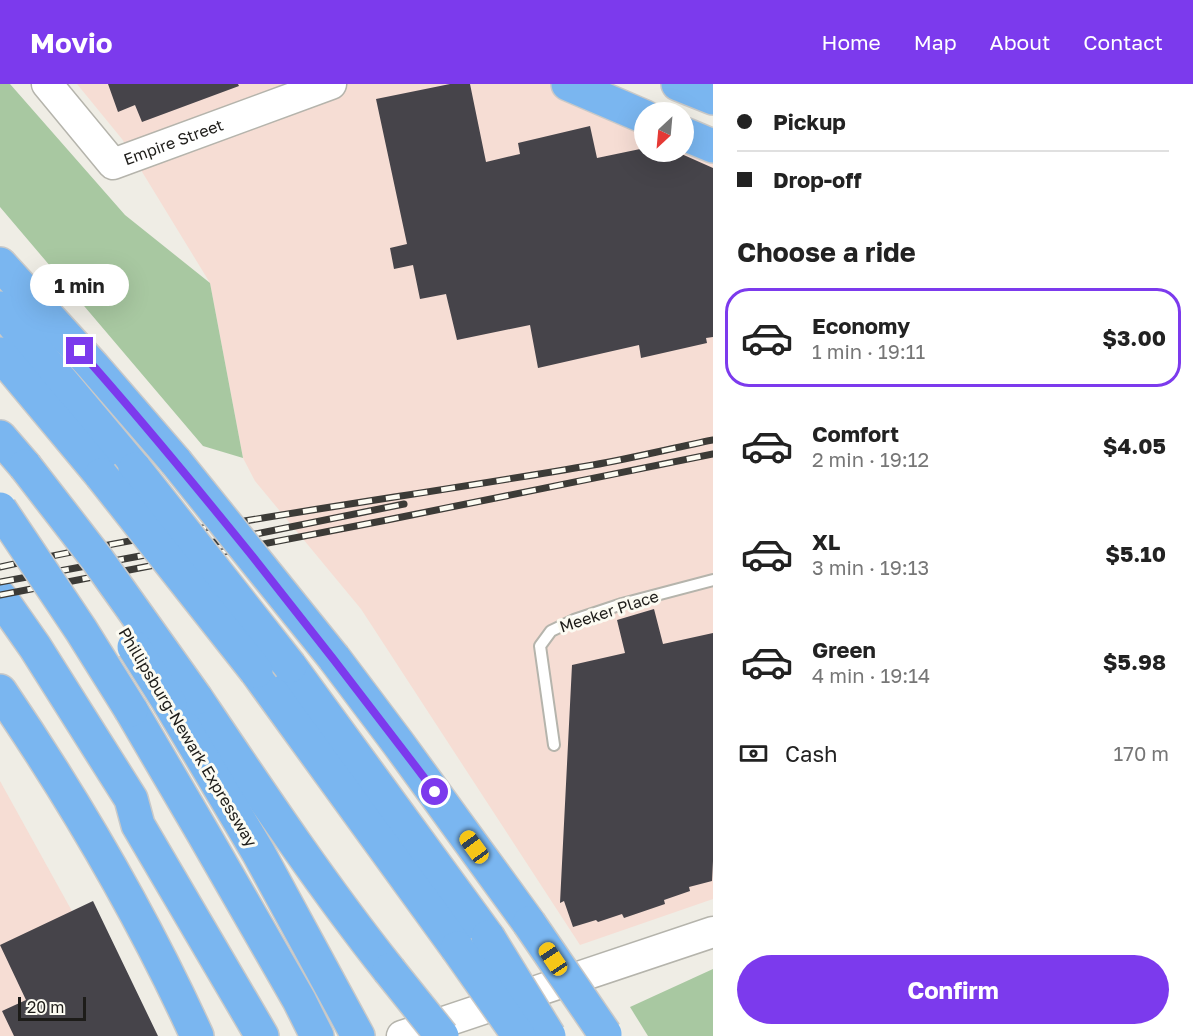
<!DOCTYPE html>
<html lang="en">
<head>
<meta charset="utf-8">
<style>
	body { margin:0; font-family:"Golos Text",sans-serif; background:#f2f2f2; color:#222; height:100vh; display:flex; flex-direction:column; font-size:22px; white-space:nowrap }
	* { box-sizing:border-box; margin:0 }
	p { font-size:20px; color:#767676 }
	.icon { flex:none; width:33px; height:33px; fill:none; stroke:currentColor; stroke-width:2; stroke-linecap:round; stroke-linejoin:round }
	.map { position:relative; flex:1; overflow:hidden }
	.panel { display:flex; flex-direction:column; background:#fff; width:480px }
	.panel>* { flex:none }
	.banner { display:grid; align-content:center; height:132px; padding:0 24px; background:#fff }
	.needle { width:39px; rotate:206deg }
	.fabs { position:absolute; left:634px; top:18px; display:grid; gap:12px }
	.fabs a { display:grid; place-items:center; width:60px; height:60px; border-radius:50%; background:#fff; box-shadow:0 6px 24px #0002; font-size:30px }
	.scale { position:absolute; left:18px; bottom:15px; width:68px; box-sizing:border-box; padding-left:6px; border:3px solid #1d1c19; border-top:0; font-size:16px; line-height:21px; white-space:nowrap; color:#1d1c19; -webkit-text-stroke:4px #fcfbf2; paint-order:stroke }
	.end { position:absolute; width:27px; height:27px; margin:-14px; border:8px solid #7c3aed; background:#fff; box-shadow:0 0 0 3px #fff }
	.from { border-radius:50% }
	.bubble { position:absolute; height:42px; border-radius:21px; background:#fff; box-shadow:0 6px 24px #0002; font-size:20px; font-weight:700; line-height:42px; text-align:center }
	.car { position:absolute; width:18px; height:36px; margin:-18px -9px; border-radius:8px; box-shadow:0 0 4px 2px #0007; background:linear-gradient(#f5c518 24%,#345 0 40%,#f5c518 0 76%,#345 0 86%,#f5c518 0) }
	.banner b { display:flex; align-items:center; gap:21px; height:57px; font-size:22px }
	.banner b+b { border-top:2px solid #e0e0e0 }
	.banner i { width:15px; height:15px; background:#222 }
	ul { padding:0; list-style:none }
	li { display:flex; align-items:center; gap:18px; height:99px; margin:0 12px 9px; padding:0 12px; border:3px solid transparent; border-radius:24px }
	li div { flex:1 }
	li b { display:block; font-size:22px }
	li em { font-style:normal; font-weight:700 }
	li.current { border-color:#7c3aed }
	li>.icon { width:54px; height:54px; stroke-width:1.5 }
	h2 { padding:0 24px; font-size:27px; line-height:72px }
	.pay { display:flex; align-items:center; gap:15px; height:66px; padding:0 24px; font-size:22px }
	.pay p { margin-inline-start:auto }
	.button { display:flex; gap:12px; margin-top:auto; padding:12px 24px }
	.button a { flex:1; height:69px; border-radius:36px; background:#7c3aed; color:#fff; font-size:24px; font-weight:700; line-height:69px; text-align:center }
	header { display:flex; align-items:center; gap:36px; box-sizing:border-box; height:84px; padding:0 30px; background:#7c3aed; color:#fff }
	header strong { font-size:28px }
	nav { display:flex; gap:33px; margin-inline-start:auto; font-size:21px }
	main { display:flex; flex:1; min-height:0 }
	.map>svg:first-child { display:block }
</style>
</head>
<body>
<header>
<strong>Movio</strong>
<nav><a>Home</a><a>Map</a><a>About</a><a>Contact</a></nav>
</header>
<main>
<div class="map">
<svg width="713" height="952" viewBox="0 0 713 952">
	<rect width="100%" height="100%" fill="#efede5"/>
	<g fill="#f6ddd4">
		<path d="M77 0H566L645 33V68H684L713 61V815L580 861 361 525 255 397 243 374 210 199 122 55Z"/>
		<path d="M0 697 141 952H0Z"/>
	</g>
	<g fill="#a8c8a1">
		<path d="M0 0H10L125 131 210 199 243 374 203 362 0 123Z"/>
		<path d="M713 885V952H648L630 923Z"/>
	</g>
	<g fill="#46444a">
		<path d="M108 0H238L239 2 142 38 135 21 118 28Z"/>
		<path d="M450 0H470L486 78 520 70 518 59 590 42 597 74 645 64V68H677L713 84V253L706 254 707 259 641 274 639 261 538 284 530 241 457 256 446 210 420 215 413 181 394 185 390 164 407 160 376 15Z"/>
		<path d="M654 525 663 560 713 549V777L712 797 689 803 690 807 664 816 665 820 624 834 622 830 598 838 596 836 573 843 564 817 560 819 572 581 625 569 617 536Z"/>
		<path d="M93 817 158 952H14L2 927 26 916 0 861Z"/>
	</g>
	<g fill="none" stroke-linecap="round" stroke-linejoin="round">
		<defs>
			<path id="lane" d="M554 661 540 562 551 547 574 536 622 520 713 496"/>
			<g id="secondary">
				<path id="s1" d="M47 0 113 80 331 0"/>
				<path d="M402 952 713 848"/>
			</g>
			<g id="highway">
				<path d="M568 0 645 33"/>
				<path d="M678 0 713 14"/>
				<path d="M684 50 713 62"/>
				<path d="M0 180 93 282 176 378"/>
				<path d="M0 224 135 385"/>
				<path d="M0 270 101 391"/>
				<path d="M0 353 25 382"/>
				<path d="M0 513 35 563 131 715 138 741 262 952"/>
				<path d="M334 574 398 659 529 839"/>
				<path d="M290 582 488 853"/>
				<path d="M256 587 457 864"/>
				<path d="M0 607C75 717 142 831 197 952"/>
				<path d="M196 614C258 706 320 799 389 886"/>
				<path d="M170 620 258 768 358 952"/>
				<path d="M131 626 203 749 299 916 317 952"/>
			</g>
		</defs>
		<use href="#lane" stroke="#b5b4ac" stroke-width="14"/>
		<use href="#secondary" stroke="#b5b4ac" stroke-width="33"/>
		<use href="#highway" stroke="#c9c9c8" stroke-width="36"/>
		<use href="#lane" stroke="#fff" stroke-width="10"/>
		<use href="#secondary" stroke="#fff" stroke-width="30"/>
		<use href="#highway" stroke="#7ab6f0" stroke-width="33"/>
		<defs>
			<g id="rail">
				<path d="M0 483C196 440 395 415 593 381 633 374 673 364 713 356"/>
				<path d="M0 498 226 456 404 420"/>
				<path d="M0 511 387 436 713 370"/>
			</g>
		</defs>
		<use href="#rail" stroke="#3c3b37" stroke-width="7"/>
		<use href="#rail" stroke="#fcfbf2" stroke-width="4.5" stroke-dasharray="14" stroke-linecap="butt"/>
		<defs>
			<g id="highway-bridge">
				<path d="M176 378 334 574"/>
				<path d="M25 382 97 475 196 614"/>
				<path d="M135 385 290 582"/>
				<path d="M101 391 256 587"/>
				<path d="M0 425 81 546 131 626"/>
				<path d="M134 563 170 620"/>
				<path d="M529 839 605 950"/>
				<path d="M488 853 549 952"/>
				<path d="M457 864 519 952"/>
				<path d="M389 886 442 952"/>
			</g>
		</defs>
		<use href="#highway-bridge" stroke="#c9c9c8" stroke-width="36" stroke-linecap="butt"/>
		<use href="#highway-bridge" stroke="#7ab6f0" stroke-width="33"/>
	</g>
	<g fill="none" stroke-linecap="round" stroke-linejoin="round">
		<path stroke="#7c3aed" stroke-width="8" d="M80 267C138 332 194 400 249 468 312 547 374 627 435 708"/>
	</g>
	<g text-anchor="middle" stroke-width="6" stroke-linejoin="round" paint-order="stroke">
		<g font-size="16" fill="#1d1c19" stroke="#fcfbf2">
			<text dy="6" stroke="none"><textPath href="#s1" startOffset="168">Empire Street</textPath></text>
			<text transform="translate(609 527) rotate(-18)" y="6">Meeker Place</text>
			<text transform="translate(188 653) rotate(59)" y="6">Phillipsburg-Newark Expressway</text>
		</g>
	</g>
</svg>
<div class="fabs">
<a><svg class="needle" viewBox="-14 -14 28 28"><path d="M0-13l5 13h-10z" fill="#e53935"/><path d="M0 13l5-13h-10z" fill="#767676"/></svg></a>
</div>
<div class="scale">20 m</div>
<i class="end from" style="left:435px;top:708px"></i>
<i class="end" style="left:80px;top:267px"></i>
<div class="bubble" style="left:30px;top:180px;width:99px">1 min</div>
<i class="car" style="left:474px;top:763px;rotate:324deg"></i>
<i class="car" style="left:553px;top:875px;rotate:326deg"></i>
</div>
<section class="panel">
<div class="banner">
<b><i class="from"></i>Pickup</b>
<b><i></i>Drop-off</b>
</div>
<h2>Choose a ride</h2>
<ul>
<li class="current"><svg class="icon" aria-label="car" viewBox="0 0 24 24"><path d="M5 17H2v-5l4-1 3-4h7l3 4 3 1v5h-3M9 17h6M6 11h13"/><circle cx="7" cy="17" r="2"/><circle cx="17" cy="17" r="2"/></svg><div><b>Economy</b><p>1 min · 19:11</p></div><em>$3.00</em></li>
<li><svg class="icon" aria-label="car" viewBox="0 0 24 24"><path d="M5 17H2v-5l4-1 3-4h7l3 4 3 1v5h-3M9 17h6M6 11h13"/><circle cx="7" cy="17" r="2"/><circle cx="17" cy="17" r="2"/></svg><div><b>Comfort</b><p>2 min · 19:12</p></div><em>$4.05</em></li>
<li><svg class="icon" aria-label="car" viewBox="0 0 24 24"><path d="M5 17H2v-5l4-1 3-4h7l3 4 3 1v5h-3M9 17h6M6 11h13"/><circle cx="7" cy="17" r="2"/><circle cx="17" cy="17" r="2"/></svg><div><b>XL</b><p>3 min · 19:13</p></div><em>$5.10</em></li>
<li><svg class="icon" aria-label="car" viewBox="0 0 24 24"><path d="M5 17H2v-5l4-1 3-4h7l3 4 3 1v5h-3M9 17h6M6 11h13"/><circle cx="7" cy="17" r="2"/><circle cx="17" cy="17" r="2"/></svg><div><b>Green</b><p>4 min · 19:14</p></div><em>$5.98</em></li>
</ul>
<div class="pay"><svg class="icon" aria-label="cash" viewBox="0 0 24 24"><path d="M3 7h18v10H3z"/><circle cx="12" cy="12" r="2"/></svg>Cash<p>170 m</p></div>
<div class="button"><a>Confirm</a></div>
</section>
</main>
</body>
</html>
